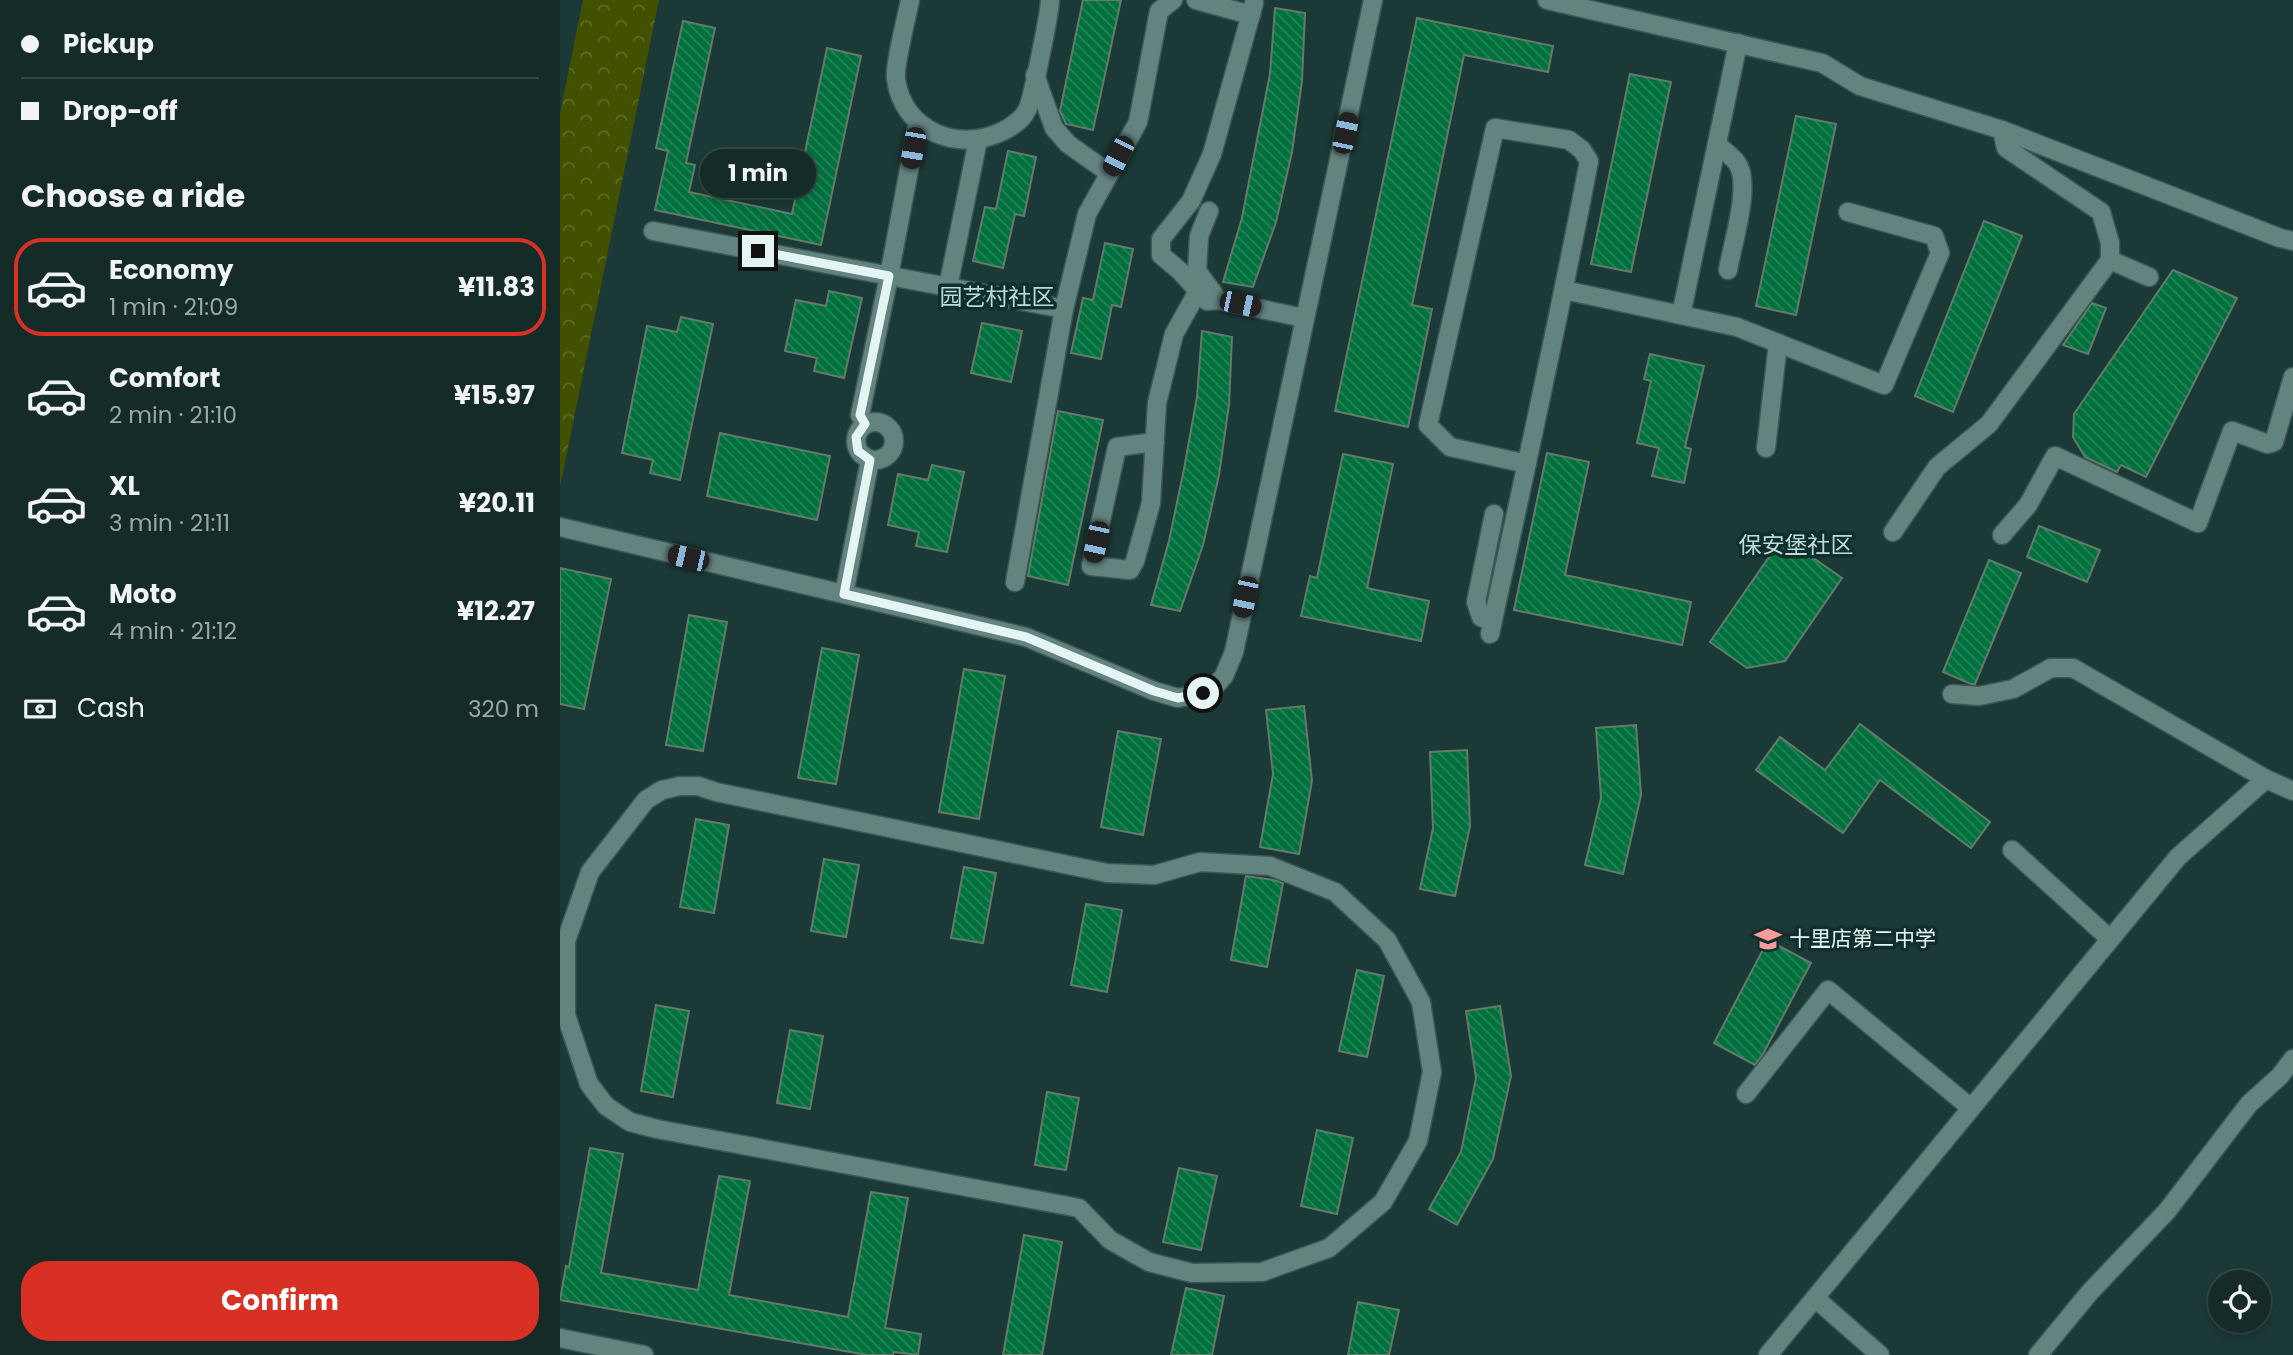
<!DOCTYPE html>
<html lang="en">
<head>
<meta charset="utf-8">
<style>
	body { margin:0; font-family:Poppins,"Noto Sans SC",sans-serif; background:#1d3330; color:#f1f3f6; height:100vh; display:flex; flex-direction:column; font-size:26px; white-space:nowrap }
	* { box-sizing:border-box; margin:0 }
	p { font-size:23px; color:#9da7a8 }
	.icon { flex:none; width:38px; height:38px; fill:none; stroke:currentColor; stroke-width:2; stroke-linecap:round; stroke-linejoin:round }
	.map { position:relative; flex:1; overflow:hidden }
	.details { display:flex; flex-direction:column; background:#142b28; width:560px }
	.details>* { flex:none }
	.banner { display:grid; align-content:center; height:154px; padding:0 21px; background:#142b28 }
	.fabs { position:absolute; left:1648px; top:1270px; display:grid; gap:14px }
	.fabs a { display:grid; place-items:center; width:63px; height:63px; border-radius:50%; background:#142b28; box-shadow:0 4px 10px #0003,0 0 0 2px #334745; font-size:35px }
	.end { position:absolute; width:32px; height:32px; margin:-16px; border:9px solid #e4f5f3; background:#111; box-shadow:0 0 0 4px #111 }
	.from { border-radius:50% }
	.bubble { position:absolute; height:49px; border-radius:24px; background:#142b28; box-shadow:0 4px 10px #0003,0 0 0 2px #334745; font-size:23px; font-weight:700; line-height:49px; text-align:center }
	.car { position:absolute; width:21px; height:42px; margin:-21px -10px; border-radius:9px; box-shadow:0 0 5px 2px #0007; background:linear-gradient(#222 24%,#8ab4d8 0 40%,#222 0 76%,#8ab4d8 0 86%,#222 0) }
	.banner b { display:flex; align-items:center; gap:24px; height:66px; font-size:26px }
	.banner b+b { border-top:2px solid #334745 }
	.banner i { width:18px; height:18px; background:#f1f3f6 }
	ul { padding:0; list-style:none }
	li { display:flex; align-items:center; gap:21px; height:98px; margin:0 14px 10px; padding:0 7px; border:4px solid transparent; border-radius:28px }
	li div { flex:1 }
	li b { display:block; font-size:26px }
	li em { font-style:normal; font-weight:700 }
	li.active { border-color:#d93025 }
	li>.icon { width:63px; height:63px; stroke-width:1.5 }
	h2 { padding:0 21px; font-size:32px; line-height:84px }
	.pay { display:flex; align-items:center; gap:18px; height:77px; padding:0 21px; font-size:26px }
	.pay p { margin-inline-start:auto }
	.cta { display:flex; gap:14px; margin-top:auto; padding:14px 21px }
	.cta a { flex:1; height:80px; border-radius:28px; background:#d93025; color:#fff; font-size:28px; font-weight:700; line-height:80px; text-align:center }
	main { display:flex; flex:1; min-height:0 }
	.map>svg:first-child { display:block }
</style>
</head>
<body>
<main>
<section class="details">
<div class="banner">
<b><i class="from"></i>Pickup</b>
<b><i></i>Drop-off</b>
</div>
<h2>Choose a ride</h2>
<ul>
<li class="active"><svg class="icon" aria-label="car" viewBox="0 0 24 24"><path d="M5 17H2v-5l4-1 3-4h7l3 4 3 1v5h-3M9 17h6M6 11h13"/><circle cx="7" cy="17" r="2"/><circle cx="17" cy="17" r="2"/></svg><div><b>Economy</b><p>1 min · 21:09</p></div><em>¥11.83</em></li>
<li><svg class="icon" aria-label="car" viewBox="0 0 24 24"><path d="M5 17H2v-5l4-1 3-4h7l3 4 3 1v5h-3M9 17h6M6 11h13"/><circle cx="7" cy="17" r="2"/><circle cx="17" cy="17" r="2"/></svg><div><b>Comfort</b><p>2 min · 21:10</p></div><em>¥15.97</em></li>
<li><svg class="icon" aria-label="car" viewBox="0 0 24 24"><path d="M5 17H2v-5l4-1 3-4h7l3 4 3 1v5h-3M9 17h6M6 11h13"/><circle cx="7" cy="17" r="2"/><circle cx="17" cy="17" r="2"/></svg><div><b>XL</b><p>3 min · 21:11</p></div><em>¥20.11</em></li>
<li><svg class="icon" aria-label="car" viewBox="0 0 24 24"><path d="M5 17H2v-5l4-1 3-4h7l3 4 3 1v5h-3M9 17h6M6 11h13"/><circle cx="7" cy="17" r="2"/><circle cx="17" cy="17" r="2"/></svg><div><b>Moto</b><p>4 min · 21:12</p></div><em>¥12.27</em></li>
</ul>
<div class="pay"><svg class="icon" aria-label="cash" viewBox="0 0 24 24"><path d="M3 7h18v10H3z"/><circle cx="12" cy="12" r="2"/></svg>Cash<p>320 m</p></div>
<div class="cta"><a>Confirm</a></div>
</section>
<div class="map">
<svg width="1733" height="1355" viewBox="0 0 1733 1355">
	<defs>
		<pattern id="park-crowns" width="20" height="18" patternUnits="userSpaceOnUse" patternTransform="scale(1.75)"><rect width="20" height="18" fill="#425100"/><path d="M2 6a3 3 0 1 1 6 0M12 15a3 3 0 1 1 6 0" fill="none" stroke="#5d6b26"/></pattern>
		<pattern id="building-back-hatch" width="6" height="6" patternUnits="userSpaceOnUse" patternTransform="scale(1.75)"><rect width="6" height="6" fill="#00703d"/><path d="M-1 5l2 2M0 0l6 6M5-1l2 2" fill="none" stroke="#25855a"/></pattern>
	</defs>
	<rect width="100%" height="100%" fill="#1b3936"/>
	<path fill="url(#park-crowns)" d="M23 0H99L0 487V113Z"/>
	<g fill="url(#building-back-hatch)" stroke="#647b6b" stroke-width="2">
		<path d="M523 0H561L533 130 506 124 500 111Z"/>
		<path d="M715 8 745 13 742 81 732 152 716 222 693 287 663 282 682 218 696 145 710 74Z"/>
		<path d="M857 18 993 46 988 72 904 55 852 305 872 309 848 427 775 411Z"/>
		<path d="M123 21 155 28 126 163 135 165 129 192 232 214 267 48 301 56 261 245 95 210 108 151 96 148Z"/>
		<path d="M1070 74 1111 82 1071 272 1031 264Z"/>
		<path d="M1236 116 1276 124 1236 315 1196 306Z"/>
		<path d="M448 151 476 157 464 216 455 214 443 268 413 261 425 207 436 209Z"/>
		<path d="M1424 221 1462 236 1393 412 1355 396Z"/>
		<path d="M545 243 573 249 561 307 552 305 541 359 511 353 523 298 533 300Z"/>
		<path d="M1613 270 1677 298 1586 477 1561 465 1557 472 1525 457 1513 437 1514 414Z"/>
		<path d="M269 291 302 298 284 378 254 371 257 358 225 351 236 300 266 306Z"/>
		<path d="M1532 303 1546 308 1528 354 1503 345Z"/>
		<path d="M121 317 153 324 120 480 90 473 93 460 62 453 87 326 117 332Z"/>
		<path d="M422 323 462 331 451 382 411 373Z"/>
		<path d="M642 331 672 337 669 405 659 475 643 545 620 611 591 605 609 541 624 469 637 397Z"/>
		<path d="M1090 354 1144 366 1125 447 1131 449 1124 483 1092 476 1099 448 1077 443 1091 381 1084 379Z"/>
		<path d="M498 411 543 420 508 585 468 576Z"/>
		<path d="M160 433 270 456 257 520 147 496Z"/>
		<path d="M987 453 1029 462 1005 575 1131 602 1122 645 954 610Z"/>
		<path d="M783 454 833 464 807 588 869 601 861 641 741 616 750 576 757 578Z"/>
		<path d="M372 465 404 472 387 552 356 546 359 532 328 525 338 474 368 480Z"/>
		<path d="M1479 526 1540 550 1527 582 1467 557Z"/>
		<path d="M1223 537 1282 578 1225 661 1187 668 1150 642Z"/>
		<path d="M1429 560 1461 573 1415 684H1411L1383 672Z"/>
		<path d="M0 568 51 579 24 709 0 704Z"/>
		<path d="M129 615 167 622 143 751 106 745Z"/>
		<path d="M262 648 299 655 276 784 238 778Z"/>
		<path d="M404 669 445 676 419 819 379 812Z"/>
		<path d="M744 706 752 781 739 854 700 847 713 774 706 710Z"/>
		<path d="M1300 724 1430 822 1411 848 1320 780 1283 833 1196 770 1220 737 1265 770Z"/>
		<path d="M1076 725 1081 795 1063 874 1025 865 1041 798 1036 728Z"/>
		<path d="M558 731 601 739 583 835 541 827Z"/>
		<path d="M907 750 910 826 895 896 860 889 873 828 870 752Z"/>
		<path d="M136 819 169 825 154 913 120 907Z"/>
		<path d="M264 859 299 865 286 937 251 931Z"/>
		<path d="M404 867 436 873 423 943 391 938Z"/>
		<path d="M686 876 713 880 723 883 707 967 671 960Z"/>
		<path d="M526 904 562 910 547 992 511 985Z"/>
		<path d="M1208 940 1251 963 1203 1054 1195 1065 1154 1043Z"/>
		<path d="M797 970 824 976 807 1057 779 1051Z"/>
		<path d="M96 1005 129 1011 113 1097 81 1091Z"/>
		<path d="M940 1006 951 1076 933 1159 897 1225 869 1209 901 1152 916 1078 906 1011Z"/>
		<path d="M230 1030 263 1036 250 1109 217 1103Z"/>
		<path d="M487 1092 519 1098 506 1170 475 1165Z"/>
		<path d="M757 1130 793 1138 777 1214 741 1206Z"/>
		<path d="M30 1148 63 1154 41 1273 138 1290 159 1176 190 1181 169 1295 288 1317 311 1192 348 1198 325 1328 361 1334 358 1355 334 1352 333 1355H307L0 1300 6 1266 9 1267Z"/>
		<path d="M619 1168 657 1176 641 1250 603 1242Z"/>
		<path d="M464 1235 502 1242 482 1355H443Z"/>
		<path d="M626 1288 664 1296 652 1355H611Z"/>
		<path d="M798 1302 839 1310 829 1355H788Z"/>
	</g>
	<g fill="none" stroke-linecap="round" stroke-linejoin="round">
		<defs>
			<g id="minor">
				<path d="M350 0C347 17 334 65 336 79 343 132 399 153 443 131 451 127 463 119 467 110 472 102 490 11 490 0"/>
				<path d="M636 0 691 15"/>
				<path d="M987 0 1262 63 1300 86 1442 130 1720 238 1733 241"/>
				<path d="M694 3 652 154 631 201 601 239V255L620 271 647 301 658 300 744 318"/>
				<path d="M475 75 494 128 508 144 549 173"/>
				<path d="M1157 144C1163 150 1172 156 1177 163 1192 184 1172 245 1168 270"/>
				<path d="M649 211 639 236 637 271 654 294"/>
				<path d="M93 231 504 309"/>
				<path d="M1550 260 1589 277"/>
				<path d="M388 287 418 140"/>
				<path d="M1004 290 1177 327 1324 385 1380 253 1374 236 1288 212"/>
				<path d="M1121 315 1178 43"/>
				<circle cx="315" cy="441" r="19"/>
				<path d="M305 424 300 415 329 276 358 122"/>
				<path d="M595 442 557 447 531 566 570 570 575 561 591 503 597 403 614 334 638 291"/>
				<path d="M1206 448 1218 343"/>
				<path d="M0 527 466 637 594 691 618 698 643 693 655 686 664 676 674 652 813 0"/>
				<path d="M1333 532 1377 467 1429 424 1550 260V243L1541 212 1446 148 1442 130"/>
				<path d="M1442 535 1468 505 1495 456 1638 523 1672 431 1708 444 1714 442 1733 377"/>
				<path d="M455 582 504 309 527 214 578 122 599 11 613 0"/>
				<path d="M284 594 310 460"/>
				<path d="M932 622 921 617 916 602 934 514"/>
				<path d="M930 634C964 476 999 319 1029 161L1022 150 1009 140 935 128 868 425 890 447 967 464"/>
				<path d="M1392 694 1419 696 1453 689 1491 668H1513L1706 779 1733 791"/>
				<path d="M120 786H138L156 792 547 873 594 875 640 862 710 866 775 892 827 940 861 1002 872 1072 858 1141 823 1202 769 1248 702 1272 632 1273 589 1262 550 1240 519 1208 97 1129 70 1122 46 1106 29 1084 6 1015V941L30 872 86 800 102 790Z"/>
				<path d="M1452 850 1550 939"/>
				<path d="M1186 1094 1268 990 1411 1108"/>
				<path d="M1255 1298 1320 1355"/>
				<path d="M0 1338 84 1355"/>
				<path d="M1208 1355 1618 857 1706 779"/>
				<path d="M1478 1355 1530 1292 1607 1211 1689 1104 1720 1076 1733 1059"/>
			</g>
		</defs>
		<use href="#minor" stroke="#3d5755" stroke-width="21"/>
		<use href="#minor" stroke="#63837f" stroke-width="18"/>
	</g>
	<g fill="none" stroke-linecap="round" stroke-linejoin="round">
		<path stroke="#e4f5f3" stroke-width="9" d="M198 251 329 276 300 415 305 424 296 437 298 451 310 460 284 594 466 637 594 691 618 698 643 693"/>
	</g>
	<defs>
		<symbol id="school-bare" viewBox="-9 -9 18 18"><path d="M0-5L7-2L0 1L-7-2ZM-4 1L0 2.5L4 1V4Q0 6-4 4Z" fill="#f59b99" stroke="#102f2c" stroke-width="2.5" paint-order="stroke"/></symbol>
	</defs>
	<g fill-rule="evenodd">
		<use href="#school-bare" x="1189" y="920" width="38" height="38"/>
	</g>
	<g text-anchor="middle" stroke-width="7" stroke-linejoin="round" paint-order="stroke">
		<g font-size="21" fill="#e4f5f3" stroke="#102f2c" text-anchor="start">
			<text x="1229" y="946">十里店第二中学</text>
		</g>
		<g font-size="23" fill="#bbddd9" stroke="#102f2c">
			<text x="437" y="305">园艺村社区</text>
			<text x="1236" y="553">保安堡社区</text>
		</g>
	</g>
</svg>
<div class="fabs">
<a><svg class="icon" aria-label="locate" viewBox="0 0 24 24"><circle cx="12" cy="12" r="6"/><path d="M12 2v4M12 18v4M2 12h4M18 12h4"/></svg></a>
</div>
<i class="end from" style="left:643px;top:693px"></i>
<i class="end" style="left:198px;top:251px"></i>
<div class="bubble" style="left:140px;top:149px;width:116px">1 min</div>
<i class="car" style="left:785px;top:133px;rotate:12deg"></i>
<i class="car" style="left:353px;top:148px;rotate:190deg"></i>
<i class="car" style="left:558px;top:156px;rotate:207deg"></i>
<i class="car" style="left:680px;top:304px;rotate:102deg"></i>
<i class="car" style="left:536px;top:542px;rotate:192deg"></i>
<i class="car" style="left:128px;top:558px;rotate:283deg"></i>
<i class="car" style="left:685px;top:597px;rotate:192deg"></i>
</div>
</main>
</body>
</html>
